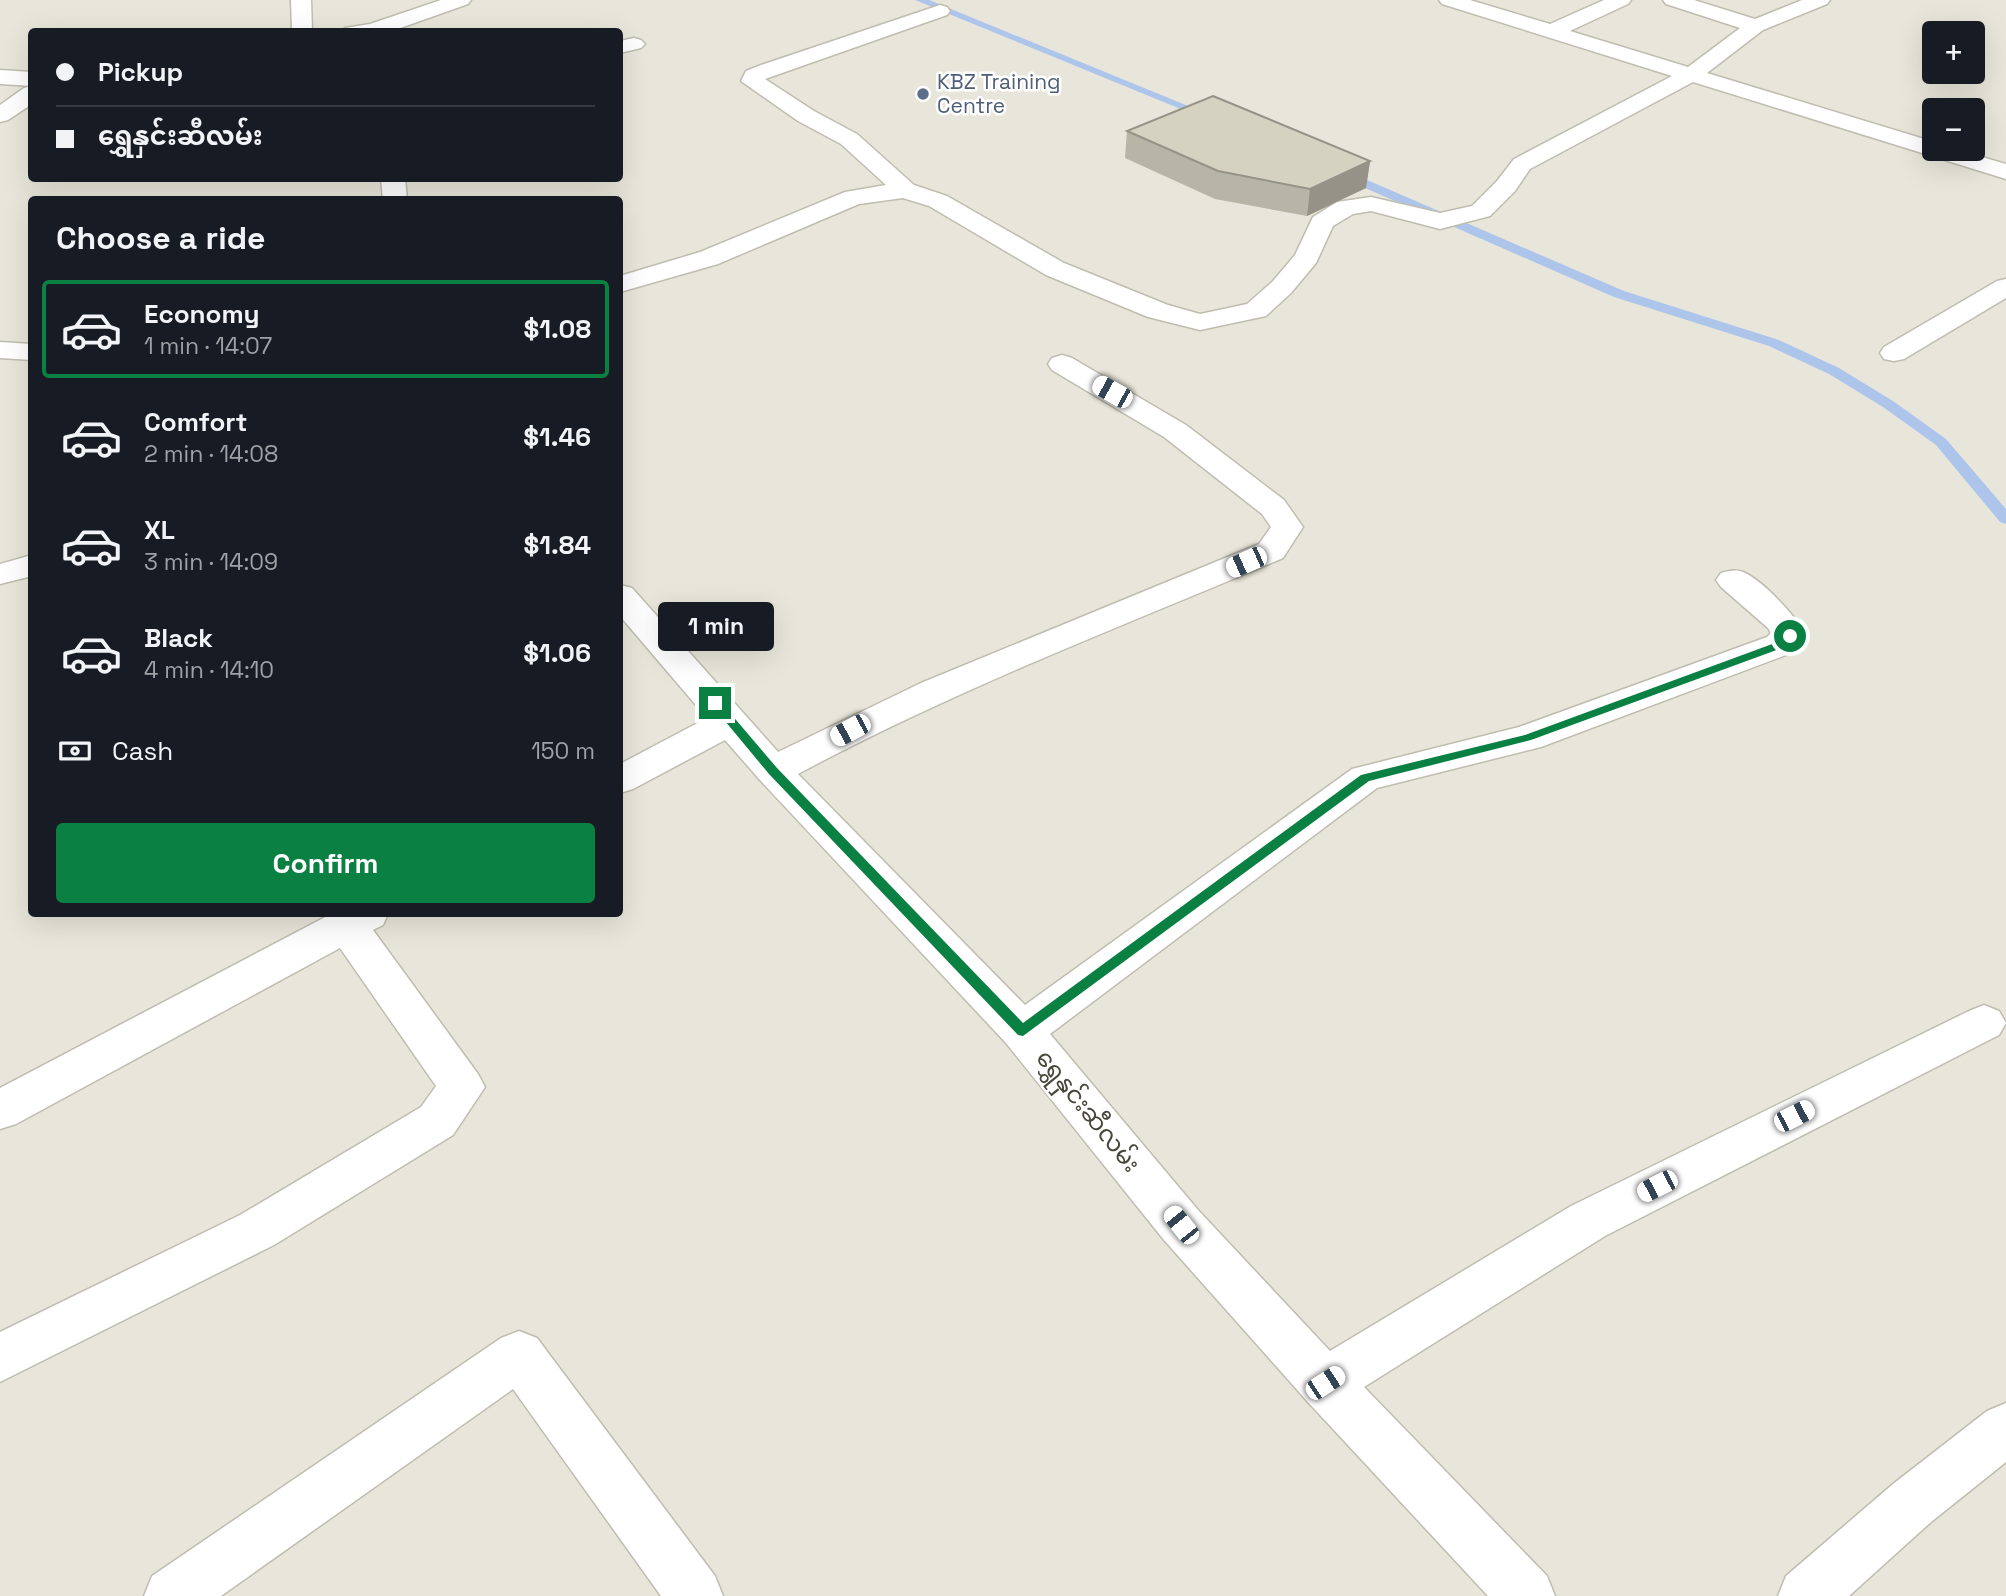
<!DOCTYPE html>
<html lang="en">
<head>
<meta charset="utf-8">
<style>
	body { margin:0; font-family:"Space Grotesk","Noto Sans Myanmar",sans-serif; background:#20242c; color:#f1f3f6; height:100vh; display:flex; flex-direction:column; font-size:26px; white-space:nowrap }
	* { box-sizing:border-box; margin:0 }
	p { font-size:23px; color:#9ea1a6 }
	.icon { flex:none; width:38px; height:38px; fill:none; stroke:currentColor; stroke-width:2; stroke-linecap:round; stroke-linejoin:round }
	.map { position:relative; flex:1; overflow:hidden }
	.side { position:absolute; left:28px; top:196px; width:595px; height:721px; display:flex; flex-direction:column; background:#171b24; border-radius:7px; box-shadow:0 7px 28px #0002 }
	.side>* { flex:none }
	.banner { position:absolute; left:28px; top:28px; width:595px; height:154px; border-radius:7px; box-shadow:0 7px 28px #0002; display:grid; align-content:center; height:154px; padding:0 28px; background:#171b24 }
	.buttons { position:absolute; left:1922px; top:21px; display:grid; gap:14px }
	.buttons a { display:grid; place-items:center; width:63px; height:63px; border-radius:7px; background:#171b24; box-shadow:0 7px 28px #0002; font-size:35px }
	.end { position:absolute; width:32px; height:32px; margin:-16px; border:9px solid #0b8043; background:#fff; box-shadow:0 0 0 4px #fff }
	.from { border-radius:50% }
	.bubble { position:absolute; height:49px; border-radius:7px; background:#171b24; box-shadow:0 7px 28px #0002; font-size:23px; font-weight:700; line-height:49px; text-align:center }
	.car { position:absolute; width:21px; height:42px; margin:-21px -10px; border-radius:9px; box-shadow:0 0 5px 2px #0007; background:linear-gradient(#fff 24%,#345 0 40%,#fff 0 76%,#345 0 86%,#fff 0) }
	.banner b { display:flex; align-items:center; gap:24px; height:66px; font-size:26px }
	.banner b+b { border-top:2px solid #363941 }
	.banner i { width:18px; height:18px; background:#f1f3f6 }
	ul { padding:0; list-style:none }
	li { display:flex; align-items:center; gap:21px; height:98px; margin:0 14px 10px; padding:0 14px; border:4px solid transparent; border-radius:7px }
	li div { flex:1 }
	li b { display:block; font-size:26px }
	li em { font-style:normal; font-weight:700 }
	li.active { border-color:#0b8043 }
	li>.icon { width:63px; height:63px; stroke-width:1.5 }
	h2 { padding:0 28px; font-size:32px; line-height:84px }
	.pay { display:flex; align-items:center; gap:18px; height:77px; padding:0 28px; font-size:26px }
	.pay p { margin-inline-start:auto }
	.button { display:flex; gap:14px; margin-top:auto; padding:14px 28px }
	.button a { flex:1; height:80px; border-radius:7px; background:#0b8043; color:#fff; font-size:28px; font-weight:700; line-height:80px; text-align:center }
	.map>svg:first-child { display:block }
</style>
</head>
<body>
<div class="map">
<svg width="2006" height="1596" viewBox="0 0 2006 1596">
	<rect width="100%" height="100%" fill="#f4f4ec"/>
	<path fill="#e8e6da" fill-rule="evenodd" d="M0 0H2006V1596H0ZM32 32H620V178H32ZM1934 33H1972V72H1934ZM1934 110H1972V149H1934ZM32 200H620V914H32Z"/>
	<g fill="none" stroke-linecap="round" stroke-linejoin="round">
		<g fill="#aec5eb" fill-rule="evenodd">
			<path d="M915 0H929L1215 117 1205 119Z"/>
			<path d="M1344 170 1624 291 1779 340 1839 368 1893 401 1946 439 2006 509V524L2000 522 1936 445 1883 407 1829 374 1769 346 1614 297 1340 177V171Z"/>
		</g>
		<defs>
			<g id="minor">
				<path d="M291 0H311L312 32H292Z"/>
				<path d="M441 0H471L468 4 389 32H342L345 28 370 24Z"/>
				<path d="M1439 0H1470L1550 24 1604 0H1631L1628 4 1570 31 1688 67 1740 28 1666 4 1663 0H1694L1755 19 1802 0H1830L1827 4 1763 30 1707 73 1934 142V149H1955L2006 164V179L1693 82 1530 169 1515 191 1490 216 1440 229 1371 211 1353 214 1333 226 1316 263 1291 293 1266 316 1200 330 1148 317 1046 275 929 206 903 198 859 204 718 264 620 292V276L700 252 845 192 886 185 841 144 798 121 741 81 746 71 761 65 940 5 947 7 950 11 947 15 765 79 814 111 857 134 914 185 947 196 1064 263 1168 305 1200 314 1247 304 1273 281 1295 255 1313 217 1337 202 1371 197 1440 213 1472 206 1497 181 1514 159 1672 76 1442 4Z"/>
				<path d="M634 38 641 40 645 44 641 48 620 53V41Z"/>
				<path d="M0 70 32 72V86L0 84Z"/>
				<path d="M32 86V104L8 120 0 122V105L24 88Z"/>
				<path d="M381 178H405L407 200H383Z"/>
				<path d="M2006 279V298L1904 359 1894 361 1884 359 1880 353 1884 347 1997 281Z"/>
				<path d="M0 342 32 344V360L0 358Z"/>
				<path d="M1062 355 1072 358 1186 425 1284 500 1303 527 1283 558C1120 627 954 690 798 774L1025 1005 1352 769 1519 727 1767 637 1771 633 1768 628 1721 587 1716 580 1721 573C1729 571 1735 569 1743 572 1764 581 1796 617 1807 636L1791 653 1541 747 1377 788 1050 1034 1198 1210 1330 1351 1571 1206 1969 1011 1984 1005 1999 1011 2006 1023 1999 1035 1605 1236 1364 1387 1547 1576 1555 1596H1488L1307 1401 1164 1240 1006 1043 760 780 725 740 633 789 620 793V764L707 718 620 616V585L632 588 778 752 921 683 1259 544 1271 527 1262 514 1164 437 1052 370 1048 364 1052 358Z"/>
				<path d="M32 555V576L0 584V564Z"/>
				<path d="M331 914H388L383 925 373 930 478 1074 485 1087 453 1135 274 1245 0 1382V1332L240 1215 421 1107 436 1086 340 948 16 1124 0 1129V1088Z"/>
				<path d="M519 1331 537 1338 715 1576 723 1596H661L513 1389 221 1596H144L152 1576 501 1338Z"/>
				<path d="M2006 1403V1462L1931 1522 1849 1596H1778L1786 1576 1893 1484 1987 1411Z"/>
			</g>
		</defs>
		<use href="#minor" stroke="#bfbdaf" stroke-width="3"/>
		<use href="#minor" fill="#fff" fill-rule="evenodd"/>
	</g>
	<path fill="#b7b5a7" d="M1127 131 1370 161 1366 188 1307 216 1215 199 1125 158Z"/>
	<path fill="#959388" d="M1370 161 1366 188 1307 216 1310 189Z"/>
	<path fill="#d5d2c2" stroke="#959388" stroke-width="2" d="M1213 96 1370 161 1310 189 1218 171 1127 131Z"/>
	<path fill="#0b8043" d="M1787 633 1795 636 1782 648 1531 740 1369 781 1023 1036 1018 1035 769 774 710 703 719 700 777 768 1023 1023 1361 775 1525 735 1775 643Z"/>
	<circle fill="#5c6f8a" stroke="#fff" stroke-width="2.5" cx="923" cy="94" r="7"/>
	<g text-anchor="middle" stroke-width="5" stroke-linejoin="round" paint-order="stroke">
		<g font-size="21" fill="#4e5e75" stroke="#fff" text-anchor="start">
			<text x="937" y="89">KBZ Training<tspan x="937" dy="24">Centre</tspan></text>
		</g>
		<g font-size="24" fill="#48463a" stroke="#fff">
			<text transform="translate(1088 1111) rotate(51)" y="8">ရွှေနှင်းဆီလမ်း</text>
		</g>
	</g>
</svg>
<div class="buttons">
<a>+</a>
<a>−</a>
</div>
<i class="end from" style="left:1790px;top:636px"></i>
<i class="end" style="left:715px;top:703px"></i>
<div class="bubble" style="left:658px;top:602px;width:116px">1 min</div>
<i class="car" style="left:1112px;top:392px;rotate:299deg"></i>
<i class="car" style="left:1246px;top:562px;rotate:246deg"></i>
<i class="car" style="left:850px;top:730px;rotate:242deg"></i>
<i class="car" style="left:1794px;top:1116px;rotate:63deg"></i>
<i class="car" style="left:1657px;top:1186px;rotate:243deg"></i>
<i class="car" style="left:1181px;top:1225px;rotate:321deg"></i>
<i class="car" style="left:1325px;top:1383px;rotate:57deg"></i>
<div class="banner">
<b><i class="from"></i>Pickup</b>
<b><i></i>ရွှေနှင်းဆီလမ်း</b>
</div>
<section class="side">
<h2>Choose a ride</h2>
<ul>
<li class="active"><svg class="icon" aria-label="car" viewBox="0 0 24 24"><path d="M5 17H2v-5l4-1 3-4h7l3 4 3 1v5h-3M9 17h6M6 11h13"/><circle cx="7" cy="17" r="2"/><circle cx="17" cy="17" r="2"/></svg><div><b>Economy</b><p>1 min · 14:07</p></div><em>$1.08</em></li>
<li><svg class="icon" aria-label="car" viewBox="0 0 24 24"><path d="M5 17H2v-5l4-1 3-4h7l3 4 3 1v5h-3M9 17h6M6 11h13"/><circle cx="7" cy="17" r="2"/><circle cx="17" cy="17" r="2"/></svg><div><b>Comfort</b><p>2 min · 14:08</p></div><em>$1.46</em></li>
<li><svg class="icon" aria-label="car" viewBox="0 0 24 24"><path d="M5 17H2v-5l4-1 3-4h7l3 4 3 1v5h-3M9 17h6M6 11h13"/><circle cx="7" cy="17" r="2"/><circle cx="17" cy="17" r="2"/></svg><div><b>XL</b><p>3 min · 14:09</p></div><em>$1.84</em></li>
<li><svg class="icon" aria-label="car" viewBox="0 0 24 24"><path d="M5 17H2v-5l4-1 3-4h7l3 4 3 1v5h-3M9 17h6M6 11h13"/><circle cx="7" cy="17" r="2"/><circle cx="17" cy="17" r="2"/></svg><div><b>Black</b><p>4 min · 14:10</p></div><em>$1.06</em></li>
</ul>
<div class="pay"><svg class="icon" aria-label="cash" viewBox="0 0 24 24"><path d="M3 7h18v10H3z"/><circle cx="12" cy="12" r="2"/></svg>Cash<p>150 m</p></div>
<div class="button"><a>Confirm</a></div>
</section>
</div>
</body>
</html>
